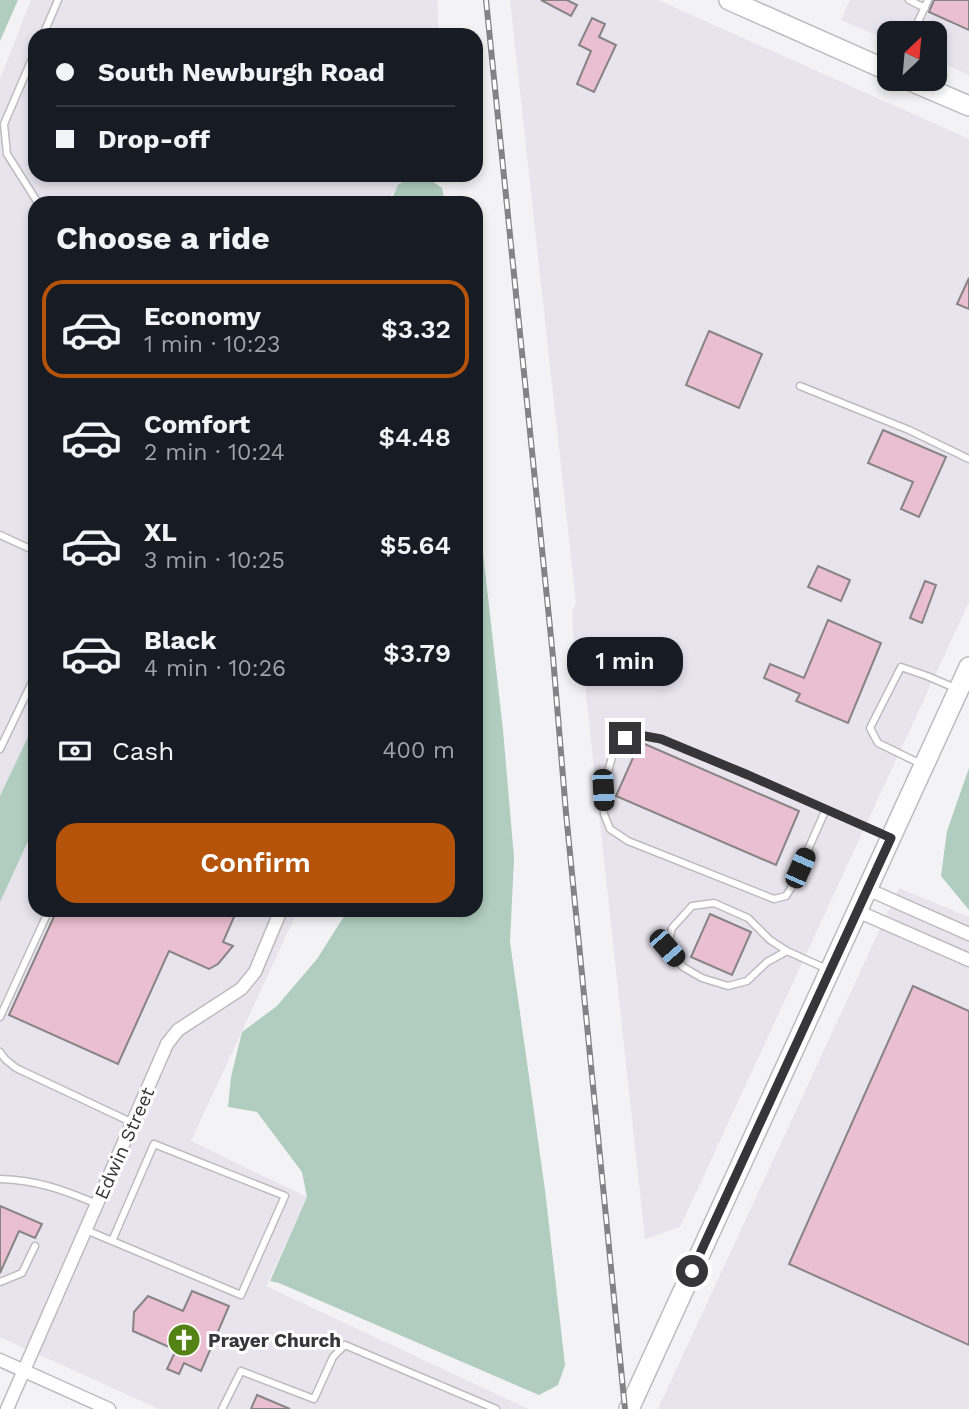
<!DOCTYPE html>
<html lang="en">
<head>
<meta charset="utf-8">
<style>
	body { margin:0; font-family:"Work Sans",sans-serif; background:#20242c; color:#f1f3f6; height:100vh; display:flex; flex-direction:column; font-size:26px; white-space:nowrap }
	* { box-sizing:border-box; margin:0 }
	p { font-size:23px; color:#9ea1a6 }
	.icon { flex:none; width:38px; height:38px; fill:none; stroke:currentColor; stroke-width:2; stroke-linecap:round; stroke-linejoin:round }
	.map { position:relative; flex:1; overflow:hidden }
	.side { position:absolute; left:28px; top:196px; width:455px; height:721px; display:flex; flex-direction:column; background:#171b24; border-radius:21px; box-shadow:0 4px 10px #0003 }
	.side>* { flex:none }
	.guide { position:absolute; left:28px; top:28px; width:455px; height:154px; border-radius:21px; box-shadow:0 4px 10px #0003; display:grid; align-content:center; height:154px; padding:0 28px; background:#171b24 }
	.needle { width:46px; rotate:26deg }
	.fabs { position:absolute; left:877px; top:21px; display:grid; gap:14px }
	.fabs a { display:grid; place-items:center; width:70px; height:70px; border-radius:14px; background:#171b24; box-shadow:0 4px 10px #0003; font-size:35px }
	.end { position:absolute; width:32px; height:32px; margin:-16px; border:9px solid #363537; background:#fff; box-shadow:0 0 0 4px #fff }
	.from { border-radius:50% }
	.bubble { position:absolute; height:49px; border-radius:21px; background:#171b24; box-shadow:0 4px 10px #0003; font-size:23px; font-weight:600; line-height:49px; text-align:center }
	.car { position:absolute; width:21px; height:42px; margin:-21px -10px; border-radius:9px; box-shadow:0 0 5px 2px #0007; background:linear-gradient(#222 24%,#8ab4d8 0 40%,#222 0 76%,#8ab4d8 0 86%,#222 0) }
	.guide b { display:flex; align-items:center; gap:24px; height:66px; font-size:26px }
	.guide b+b { border-top:2px solid #363941 }
	.guide i { width:18px; height:18px; background:#f1f3f6 }
	ul { padding:0; list-style:none }
	li { display:flex; align-items:center; gap:21px; height:98px; margin:0 14px 10px; padding:0 14px; border:4px solid transparent; border-radius:21px }
	li div { flex:1 }
	li b { display:block; font-size:26px }
	li em { font-style:normal; font-weight:600 }
	li.active { border-color:#b45309 }
	li>.icon { width:63px; height:63px; stroke-width:1.5 }
	h2 { padding:0 28px; font-size:32px; line-height:84px }
	.pay { display:flex; align-items:center; gap:18px; height:77px; padding:0 28px; font-size:26px }
	.pay p { margin-inline-start:auto }
	.primary-button { display:flex; gap:14px; margin-top:auto; padding:14px 28px }
	.primary-button a { flex:1; height:80px; border-radius:21px; background:#b45309; color:#fff; font-size:28px; font-weight:600; line-height:80px; text-align:center }
	.map>svg:first-child { display:block }
</style>
</head>
<body>
<div class="map">
<svg width="969" height="1409" viewBox="0 0 969 1409">
	<rect width="100%" height="100%" fill="#f3f2f5"/>
	<g fill="#e7e4ee">
		<path d="M31 0H437L439 35H35V175H410L383 203H35V910H298L191 1141 307 1197 266 1286 528 1409H159L0 1337V79Z"/>
		<path d="M510 0H658L969 139V602L680 1227 645 1239 582 656 574 652 572 612 576 603Z"/>
		<path d="M850 0H969V75L935 60 934 33H889V41L841 20Z"/>
		<path d="M899 888 969 917V1409H658Z"/>
	</g>
	<g fill="#b0cdbf">
		<path d="M0 0H18L0 41Z"/>
		<path d="M414 175 426 177 442 188 445 203H390L398 185Z"/>
		<path d="M476 491 503 730 514 858 510 942 545 1190 565 1365 558 1385 539 1395 279 1283 270 1281 307 1197 302 1172 257 1112 228 1107 231 1077 242 1032 277 1006 317 959 348 910H476Z"/>
		<path d="M35 722V826L0 902V796Z"/>
		<path d="M969 768V910L941 876 947 831Z"/>
	</g>
	<g fill="#eabfcf" stroke="#888486" stroke-width="2">
		<path d="M541 0H567L577 5 571 16Z"/>
		<path d="M934 0H969V30L929 12Z"/>
		<path d="M592 18 605 24 599 37 616 45 594 92 577 84 591 51 579 45Z"/>
		<path d="M969 278V309L957 304Z"/>
		<path d="M709 331 762 354 739 408 686 385Z"/>
		<path d="M883 430 946 457 919 517 901 509 913 482 868 463Z"/>
		<path d="M818 566 850 580 841 601 808 587Z"/>
		<path d="M925 581 936 585 922 623 910 618Z"/>
		<path d="M828 620 881 643 848 723 796 701 800 694 764 678 770 664 804 678Z"/>
		<path d="M640 742 799 811 776 865 616 796Z"/>
		<path d="M57 910H237L223 942 233 946 218 964 209 969 169 951 118 1064 9 1015Z"/>
		<path d="M710 914 751 932 732 975 691 957Z"/>
		<path d="M913 986 969 1011V1345L789 1264Z"/>
		<path d="M0 1206 42 1224 35 1238 19 1231 0 1273Z"/>
		<path d="M192 1291 229 1306 201 1371 184 1363 179 1374 167 1369 176 1350 133 1331 134 1312 148 1296 183 1311Z"/>
		<path d="M257 1395 290 1409H251Z"/>
	</g>
	<g fill="none" stroke-linecap="round" stroke-linejoin="round">
		<defs>
			<g id="lane">
				<path d="M909 0 925 8"/>
				<path d="M913 33 928 0"/>
				<path d="M43 35 58 0"/>
				<path d="M35 52 4 124 7 154 38 203"/>
				<path d="M800 386 909 430 969 459"/>
				<path d="M0 535 35 551"/>
				<path d="M0 749 35 676"/>
				<path d="M921 764 878 743 870 728 901 667 927 676 955 688"/>
				<path d="M826 809 791 888 786 896 774 899 628 841 610 829 604 814 603 790 612 757 625 738 639 735 661 739 748 775 889 837"/>
				<path d="M787 951 767 962 747 981 728 986 702 978 683 967 667 948 672 928 692 906 714 903 748 918 770 940 787 951 829 970"/>
				<path d="M0 1017 49 910"/>
				<path d="M0 1052 5 1059 16 1068 133 1123"/>
				<path d="M0 1179C37 1180 64 1190 97 1204"/>
				<path d="M86 1230 241 1295 285 1196 154 1144 112 1241"/>
				<path d="M0 1282 22 1273 35 1246"/>
				<path d="M222 1409 241 1371 314 1399 333 1357 345 1345 496 1409"/>
			</g>
			<g id="street">
				<path d="M867 889 969 934"/>
				<path d="M857 911 969 960"/>
				<path d="M0 1360 109 1409"/>
				<path d="M7 1409 167 1044 178 1030 241 989 255 972 281 910"/>
			</g>
			<g id="secondary">
				<path d="M729 0 889 71"/>
				<path d="M906 79 969 106"/>
				<path d="M629 1409 969 667"/>
			</g>
		</defs>
		<use href="#lane" stroke="#bcbbbe" stroke-width="9"/>
		<use href="#street" stroke="#bcbbbe" stroke-width="15"/>
		<use href="#secondary" stroke="#bcbbbe" stroke-width="22"/>
		<use href="#lane" stroke="#fff" stroke-width="6"/>
		<use href="#street" stroke="#fff" stroke-width="12"/>
		<use href="#secondary" stroke="#fff" stroke-width="19"/>
		<defs>
			<path id="rail" d="M486 0 553 657 566 813 625 1409"/>
		</defs>
		<use href="#rail" stroke="#838284" stroke-width="6"/>
		<use href="#rail" stroke="#fff" stroke-width="3.5" stroke-dasharray="10" stroke-linecap="butt"/>
	</g>
	<g fill="none" stroke-linecap="round" stroke-linejoin="round">
		<path stroke="#363537" stroke-width="9" d="M625 738 639 735 661 739 748 775 891 838 692 1271"/>
	</g>
	<defs>
		<symbol id="church-disc" viewBox="-11 -11 22 22"><circle r="9.5" fill="#538315" stroke="#fff"/><path d="M-1.2-6h2.4v3.5h3.3v2.4h-3.3V6h-2.4V-.1h-3.3v-2.4h3.3Z" fill="#fff"/></symbol>
	</defs>
	<g fill-rule="evenodd">
		<use href="#church-disc" x="165" y="1321" width="38" height="38"/>
	</g>
	<g text-anchor="middle" stroke-width="6" stroke-linejoin="round" paint-order="stroke">
		<g font-size="19" fill="#363537" stroke="#fff">
			<text transform="translate(124 1143) rotate(-66)" y="7">Edwin Street</text>
		</g>
		<g font-size="19" font-weight="bold" fill="#363537" stroke="#fff" text-anchor="start">
			<text x="208" y="1347">Prayer Church</text>
		</g>
	</g>
</svg>
<div class="fabs">
<a><svg class="needle" viewBox="-14 -14 28 28"><path d="M0-13l5 13h-10z" fill="#e53935"/><path d="M0 13l5-13h-10z" fill="#9ea1a6"/></svg></a>
</div>
<i class="end from" style="left:692px;top:1271px"></i>
<i class="end" style="left:625px;top:738px"></i>
<div class="bubble" style="left:567px;top:637px;width:116px">1 min</div>
<i class="car" style="left:603px;top:790px;rotate:177deg"></i>
<i class="car" style="left:800px;top:868px;rotate:24deg"></i>
<i class="car" style="left:667px;top:948px;rotate:139deg"></i>
<div class="guide">
<b><i class="from"></i>South Newburgh Road</b>
<b><i></i>Drop-off</b>
</div>
<section class="side">
<h2>Choose a ride</h2>
<ul>
<li class="active"><svg class="icon" aria-label="car" viewBox="0 0 24 24"><path d="M5 17H2v-5l4-1 3-4h7l3 4 3 1v5h-3M9 17h6M6 11h13"/><circle cx="7" cy="17" r="2"/><circle cx="17" cy="17" r="2"/></svg><div><b>Economy</b><p>1 min · 10:23</p></div><em>$3.32</em></li>
<li><svg class="icon" aria-label="car" viewBox="0 0 24 24"><path d="M5 17H2v-5l4-1 3-4h7l3 4 3 1v5h-3M9 17h6M6 11h13"/><circle cx="7" cy="17" r="2"/><circle cx="17" cy="17" r="2"/></svg><div><b>Comfort</b><p>2 min · 10:24</p></div><em>$4.48</em></li>
<li><svg class="icon" aria-label="car" viewBox="0 0 24 24"><path d="M5 17H2v-5l4-1 3-4h7l3 4 3 1v5h-3M9 17h6M6 11h13"/><circle cx="7" cy="17" r="2"/><circle cx="17" cy="17" r="2"/></svg><div><b>XL</b><p>3 min · 10:25</p></div><em>$5.64</em></li>
<li><svg class="icon" aria-label="car" viewBox="0 0 24 24"><path d="M5 17H2v-5l4-1 3-4h7l3 4 3 1v5h-3M9 17h6M6 11h13"/><circle cx="7" cy="17" r="2"/><circle cx="17" cy="17" r="2"/></svg><div><b>Black</b><p>4 min · 10:26</p></div><em>$3.79</em></li>
</ul>
<div class="pay"><svg class="icon" aria-label="cash" viewBox="0 0 24 24"><path d="M3 7h18v10H3z"/><circle cx="12" cy="12" r="2"/></svg>Cash<p>400 m</p></div>
<div class="primary-button"><a>Confirm</a></div>
</section>
</div>
</body>
</html>
